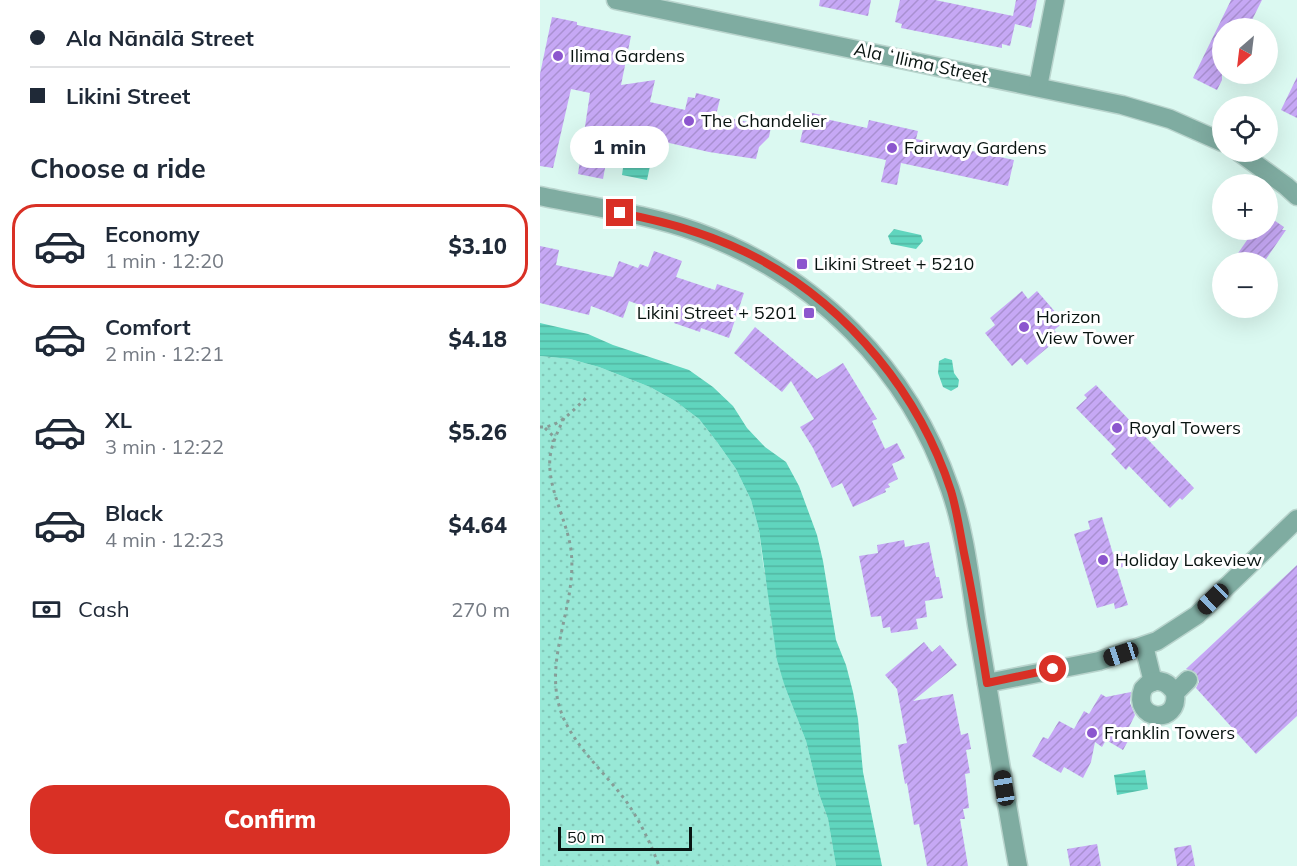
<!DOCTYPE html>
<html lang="en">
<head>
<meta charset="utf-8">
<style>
	body { margin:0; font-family:Mulish,sans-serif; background:#f6f6f7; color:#1f2937; height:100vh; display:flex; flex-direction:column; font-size:22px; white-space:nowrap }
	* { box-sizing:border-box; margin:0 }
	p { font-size:20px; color:#747a83 }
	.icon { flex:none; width:33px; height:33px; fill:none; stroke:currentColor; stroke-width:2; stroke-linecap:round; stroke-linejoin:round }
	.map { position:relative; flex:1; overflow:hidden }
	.drawer { display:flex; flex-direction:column; background:#fff; width:540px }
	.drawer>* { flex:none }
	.hud { display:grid; align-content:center; height:132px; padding:0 30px; background:#fff }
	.needle { width:39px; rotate:208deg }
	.buttons { position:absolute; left:672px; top:18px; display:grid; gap:12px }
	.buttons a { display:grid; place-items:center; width:66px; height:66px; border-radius:50%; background:#fff; box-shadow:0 6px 24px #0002; font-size:30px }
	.scale { position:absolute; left:18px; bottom:15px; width:134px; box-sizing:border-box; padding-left:6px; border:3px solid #091411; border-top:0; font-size:16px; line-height:21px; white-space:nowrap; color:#091411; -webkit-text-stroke:4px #fff; paint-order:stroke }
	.end { position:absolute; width:27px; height:27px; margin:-14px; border:8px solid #d93025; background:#fff; box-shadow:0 0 0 3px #fff }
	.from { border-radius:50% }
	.bubble { position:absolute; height:42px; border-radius:21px; background:#fff; box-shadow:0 6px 24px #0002; font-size:20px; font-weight:800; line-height:42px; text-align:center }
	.car { position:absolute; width:18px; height:36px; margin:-18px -9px; border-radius:8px; box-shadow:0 0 4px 2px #0007; background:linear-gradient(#222 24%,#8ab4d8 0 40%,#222 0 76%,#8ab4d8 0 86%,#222 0) }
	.hud b { display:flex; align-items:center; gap:21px; height:57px; font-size:22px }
	.hud b+b { border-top:2px solid #e0e1e3 }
	.hud i { width:15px; height:15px; background:#1f2937 }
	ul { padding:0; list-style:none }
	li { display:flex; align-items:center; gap:18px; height:84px; margin:0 12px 9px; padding:0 18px; border:3px solid transparent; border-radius:24px }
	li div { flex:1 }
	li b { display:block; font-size:22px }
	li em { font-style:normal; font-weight:800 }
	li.current { border-color:#d93025 }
	li>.icon { width:54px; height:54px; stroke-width:1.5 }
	h2 { padding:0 30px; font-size:27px; line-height:72px }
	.pay { display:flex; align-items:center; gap:15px; height:66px; padding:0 30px; font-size:22px }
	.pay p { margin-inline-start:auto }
	.primary-button { display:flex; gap:12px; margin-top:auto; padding:12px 30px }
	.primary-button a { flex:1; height:69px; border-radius:24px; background:#d93025; color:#fff; font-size:24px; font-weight:800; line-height:69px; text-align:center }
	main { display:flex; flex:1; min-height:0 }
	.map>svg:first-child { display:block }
</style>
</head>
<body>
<main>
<section class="drawer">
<div class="hud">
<b><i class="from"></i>Ala Nānālā Street</b>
<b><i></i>Likini Street</b>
</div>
<h2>Choose a ride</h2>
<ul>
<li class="current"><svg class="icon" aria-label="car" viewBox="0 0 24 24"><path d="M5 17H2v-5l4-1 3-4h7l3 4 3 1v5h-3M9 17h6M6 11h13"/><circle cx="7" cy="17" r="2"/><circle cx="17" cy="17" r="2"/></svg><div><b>Economy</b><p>1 min · 12:20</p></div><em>$3.10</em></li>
<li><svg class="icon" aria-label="car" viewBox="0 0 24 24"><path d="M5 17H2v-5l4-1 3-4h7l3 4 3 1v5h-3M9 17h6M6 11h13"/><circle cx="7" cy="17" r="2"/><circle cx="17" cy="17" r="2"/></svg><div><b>Comfort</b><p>2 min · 12:21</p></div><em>$4.18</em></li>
<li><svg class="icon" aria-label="car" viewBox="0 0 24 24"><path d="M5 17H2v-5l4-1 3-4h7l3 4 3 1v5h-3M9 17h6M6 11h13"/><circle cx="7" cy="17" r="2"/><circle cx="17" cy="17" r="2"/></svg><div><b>XL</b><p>3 min · 12:22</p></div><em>$5.26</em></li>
<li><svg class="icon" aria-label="car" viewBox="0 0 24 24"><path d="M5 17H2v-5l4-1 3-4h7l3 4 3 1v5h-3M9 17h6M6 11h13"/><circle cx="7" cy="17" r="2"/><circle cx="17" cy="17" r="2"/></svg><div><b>Black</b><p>4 min · 12:23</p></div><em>$4.64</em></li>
</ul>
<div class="pay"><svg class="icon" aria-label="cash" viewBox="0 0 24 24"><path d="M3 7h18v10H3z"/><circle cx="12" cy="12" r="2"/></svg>Cash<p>270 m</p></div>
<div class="primary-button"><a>Confirm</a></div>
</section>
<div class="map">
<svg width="757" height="866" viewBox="0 0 757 866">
	<defs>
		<pattern id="grass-dots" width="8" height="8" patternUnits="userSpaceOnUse" patternTransform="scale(1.5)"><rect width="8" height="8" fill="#98e8d6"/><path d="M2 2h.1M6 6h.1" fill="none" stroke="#82c6b7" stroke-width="1.8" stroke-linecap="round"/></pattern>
		<pattern id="water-rules" width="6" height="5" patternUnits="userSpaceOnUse" patternTransform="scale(1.5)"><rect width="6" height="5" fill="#60d5be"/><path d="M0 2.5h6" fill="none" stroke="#52b6a2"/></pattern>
		<pattern id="building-hatch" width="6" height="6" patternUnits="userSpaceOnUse" patternTransform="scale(1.5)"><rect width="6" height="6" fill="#c6a8f5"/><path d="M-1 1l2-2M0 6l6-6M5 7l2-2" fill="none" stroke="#a990d1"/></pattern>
	</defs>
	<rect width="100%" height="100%" fill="#dbf9f1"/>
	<path fill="url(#grass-dots)" d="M0 356 30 359 59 367 110 387 135 401 159 419 177 442 196 469 211 500 219 530 223 563 245 687 266 741 279 794 288 819 296 866H0Z"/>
	<g fill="url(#water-rules)">
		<path d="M84 161 110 166 107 180 82 175Z"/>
		<path d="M354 229 381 235 383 241 376 249 351 244 348 236Z"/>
		<path d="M0 323 48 334 73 345 149 370 173 387 193 406 207 428 225 447 246 462 259 486 277 535 283 561 296 640 306 665 313 692 318 719 323 772 342 866H296L288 819 279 794 266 741 245 687 237 660 219 530 211 500 196 469 177 442 159 419 135 401 110 387 59 367 30 359 0 356Z"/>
		<path d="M405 358 412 360 414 373 419 380 418 387 411 391 403 387 398 373 399 361Z"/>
		<path d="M605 770 608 789 577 795 574 775Z"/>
	</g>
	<g fill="url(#building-hatch)">
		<path d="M280 0H331L328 16 279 6Z"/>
		<path d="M360 0H395L473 16 476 0H497L491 28 475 24 470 46 462 44V48L361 28 362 24 355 22Z"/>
		<path d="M691 0H722L708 28H682V80L677 90 653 78Z"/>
		<path d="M12 17 37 22V25L91 36 81 85 115 80 110 102 145 110 148 97 155 98 156 93 180 99 176 115 231 127 229 137 219 147 216 159 169 152 72 130 63 179 38 174 50 93 31 89 13 168 0 166V74Z"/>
		<path d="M757 77V118L741 110Z"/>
		<path d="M267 112 282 115 281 118 327 128 329 120 378 131 376 139 474 160 468 186 361 163 357 185 341 182 346 160 260 142Z"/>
		<path d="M728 216 744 227 742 230H746L724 262H692L714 230H728Z"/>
		<path d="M0 246 19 250 16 265 73 277 79 261 98 268 100 264 108 267 114 251 142 261 136 277 175 290 177 284 204 293 189 338 161 328 160 332 134 323 136 318 89 301 83 318 51 306 49 315 0 303Z"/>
		<path d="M482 291 488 299 497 291 524 322 514 330 520 337 487 365 481 358 472 366 445 333 455 325 450 318Z"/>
		<path d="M215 327 277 379 303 363 337 419 332 421 345 449 357 443 365 458 352 464 358 479 348 484 350 487 345 489 346 492 313 507 302 483 292 488 273 448 260 427 274 419 251 381 242 392 194 353Z"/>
		<path d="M556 385 654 488 642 500 640 498 630 508 589 466 586 470 571 454 576 449 536 408 547 398 544 395Z"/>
		<path d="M562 517 573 554 581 552 585 566 577 569 588 605 575 609 574 603 557 608 534 534 550 529 548 521Z"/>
		<path d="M364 540 365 547 389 542 396 577H399L403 598 385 601 387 617 376 619 378 629 351 633 350 627 343 628 341 616 331 617 319 556 338 553 337 545Z"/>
		<path d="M757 565V716L716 754 656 688 659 682 656 673 646 669Z"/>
		<path d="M384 642 392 652 400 645 417 665 373 701 413 694 421 735 428 733 431 749 426 750 430 773 425 774 429 808 423 809 425 819H420L428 866H387L379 824 374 825 367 783 365 784 358 745 367 743 357 689 345 675Z"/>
		<path d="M591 692 590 703 595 715 589 727 593 732 583 750 566 740 562 747 555 742 551 762 543 778 524 767 521 773 492 756 503 737 508 739 519 721 534 729 544 711 549 714 561 694 566 697Z"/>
		<path d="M557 844 561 866H530L527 849Z"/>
		<path d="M651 845 655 866H637L634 848Z"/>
	</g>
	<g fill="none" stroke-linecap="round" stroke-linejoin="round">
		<defs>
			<g id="minor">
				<path d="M76 0 582 105 630 119 682 142"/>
				<path d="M498 87 515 0"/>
				<path d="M699 152 746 186 757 196"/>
				<path d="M0 196C52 207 107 214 157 232 276 275 369 369 410 489 425 532 430 580 437 625 451 705 463 786 478 866"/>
				<path d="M604 646 613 682"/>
				<path d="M447 683 559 661 617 641 657 615 757 519"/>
				<path d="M635 693C627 679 613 677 603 689 591 721 640 726 635 693L648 680"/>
			</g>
		</defs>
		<use href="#minor" stroke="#b9d4cd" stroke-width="21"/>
		<g stroke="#869d97" stroke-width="3" stroke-dasharray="3 4.5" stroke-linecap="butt">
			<path d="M24 418C18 431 12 443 10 457 7 488 27 520 31 550 38 607 0 662 23 717 37 749 65 773 86 801 100 821 111 844 119 866"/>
			<path d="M0 427C19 428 33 410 46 398"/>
			<path d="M5 428 13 436V442"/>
		</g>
		<use href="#minor" stroke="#7faca1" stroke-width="18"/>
	</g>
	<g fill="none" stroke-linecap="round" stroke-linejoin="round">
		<path stroke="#d93025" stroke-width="8" d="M80 213C129 222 177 236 221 260 310 309 380 395 411 491 417 511 420 532 424 553 433 596 440 639 447 683L513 669"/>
	</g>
	<g fill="#8c56ce" stroke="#fff" stroke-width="2">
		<circle cx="18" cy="56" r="6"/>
		<circle cx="149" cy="121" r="6"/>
		<circle cx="352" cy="148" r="6"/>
		<rect x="256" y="258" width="12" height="12" rx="3"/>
		<rect x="263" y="307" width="12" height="12" rx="3"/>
		<circle cx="484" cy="327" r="6"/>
		<circle cx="577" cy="428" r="6"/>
		<circle cx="563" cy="560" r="6"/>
		<circle cx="552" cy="733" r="6"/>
	</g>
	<g text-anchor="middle" stroke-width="6" stroke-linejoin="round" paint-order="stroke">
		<g font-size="18" fill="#091411" stroke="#fff" text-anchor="start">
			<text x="30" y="62">Ilima Gardens</text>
			<text x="161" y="127">The Chandelier</text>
			<text x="364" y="154">Fairway Gardens</text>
			<text x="274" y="270">Likini Street + 5210</text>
			<text x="257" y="319" text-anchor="end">Likini Street + 5201</text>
			<text x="496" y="323">Horizon<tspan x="496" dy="21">View Tower</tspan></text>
			<text x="589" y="434">Royal Towers</text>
			<text x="575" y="566">Holiday Lakeview</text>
			<text x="564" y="739">Franklin Towers</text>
		</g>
		<g font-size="18" fill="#091411" stroke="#fff">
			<text transform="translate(381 63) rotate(12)" y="6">Ala ʻIlima Street</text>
		</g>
	</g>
</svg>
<div class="buttons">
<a><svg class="needle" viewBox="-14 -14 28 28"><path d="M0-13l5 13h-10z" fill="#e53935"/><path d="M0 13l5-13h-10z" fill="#747a83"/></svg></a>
<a><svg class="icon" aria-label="locate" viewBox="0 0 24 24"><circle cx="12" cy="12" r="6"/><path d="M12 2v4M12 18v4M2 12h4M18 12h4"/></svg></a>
<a>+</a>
<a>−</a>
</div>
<div class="scale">50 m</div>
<i class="end from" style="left:513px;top:669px"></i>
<i class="end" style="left:80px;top:213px"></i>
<div class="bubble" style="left:30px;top:126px;width:99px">1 min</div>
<i class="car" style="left:673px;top:599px;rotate:226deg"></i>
<i class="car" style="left:581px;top:654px;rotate:252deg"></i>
<i class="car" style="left:464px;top:788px;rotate:351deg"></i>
</div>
</main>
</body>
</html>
